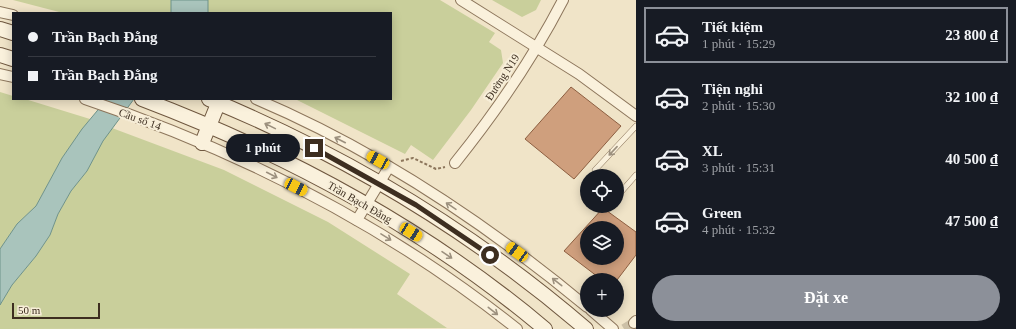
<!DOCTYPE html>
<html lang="vi">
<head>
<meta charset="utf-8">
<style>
	body { margin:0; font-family:"Times New Roman",serif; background:#20242c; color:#f1f3f6; height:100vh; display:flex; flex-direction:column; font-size:15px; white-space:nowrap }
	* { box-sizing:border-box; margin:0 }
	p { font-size:13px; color:#9ea1a6 }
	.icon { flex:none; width:22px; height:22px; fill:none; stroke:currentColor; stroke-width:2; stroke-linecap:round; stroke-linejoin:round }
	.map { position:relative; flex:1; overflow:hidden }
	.panel { display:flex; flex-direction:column; background:#171b24; width:380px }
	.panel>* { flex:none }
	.hud { position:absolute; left:12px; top:12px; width:380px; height:88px; border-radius:0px; box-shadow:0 2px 10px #0003; display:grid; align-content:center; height:88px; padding:0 16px; background:#171b24 }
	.fabs { position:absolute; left:580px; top:169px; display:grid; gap:8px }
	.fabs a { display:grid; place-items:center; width:44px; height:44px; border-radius:50%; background:#171b24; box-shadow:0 2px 10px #0003; font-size:20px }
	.scale { position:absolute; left:12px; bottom:10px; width:88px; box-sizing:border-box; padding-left:4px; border:2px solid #3d2e20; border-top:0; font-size:11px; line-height:14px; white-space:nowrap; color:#3d2e20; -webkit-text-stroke:3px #f7eed8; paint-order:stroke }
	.end { position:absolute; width:18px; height:18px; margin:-9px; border:5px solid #3d2e20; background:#fff; box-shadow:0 0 0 2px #fff }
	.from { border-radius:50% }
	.bubble { position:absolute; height:28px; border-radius:14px; background:#171b24; box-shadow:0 2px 10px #0003; font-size:13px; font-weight:700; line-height:28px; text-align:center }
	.car { position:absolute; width:12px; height:24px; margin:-12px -6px; border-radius:5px; box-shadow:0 0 3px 1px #0007; background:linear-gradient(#f5c518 24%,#345 0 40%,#f5c518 0 76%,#345 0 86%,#f5c518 0) }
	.hud b { display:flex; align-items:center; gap:14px; height:38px; font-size:15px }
	.hud b+b { border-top:1px solid #363941 }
	.hud i { width:10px; height:10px; background:#f1f3f6 }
	ul { padding:7px 0 0; list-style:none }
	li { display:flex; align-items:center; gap:12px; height:56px; margin:0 8px 6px; padding:0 8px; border:2px solid transparent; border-radius:0px }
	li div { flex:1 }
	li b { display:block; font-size:15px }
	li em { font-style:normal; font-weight:700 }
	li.current { border-color:#8c9099 }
	li>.icon { width:36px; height:36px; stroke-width:1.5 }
	.button { display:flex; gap:8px; margin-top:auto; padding:8px 16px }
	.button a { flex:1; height:46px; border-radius:24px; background:#8c9099; color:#fff; font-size:16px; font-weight:700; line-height:46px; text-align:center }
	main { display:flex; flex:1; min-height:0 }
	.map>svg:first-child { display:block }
</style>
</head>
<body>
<main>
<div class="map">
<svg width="636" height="329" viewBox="0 0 636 329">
	<rect width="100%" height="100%" fill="#f0e4c8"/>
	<g fill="#c9cf9b">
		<path d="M13 0H171V13H63Z"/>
		<path d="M208 0H440L495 33 489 42 501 50 503 63 471 110 433 160 411 145 405 154 295 99H391V13H208Z"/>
		<path d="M492 0H541L536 10 522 17Z"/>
		<path d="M0 92 13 96V99H25L90 119 62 158 36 206 17 224 0 249Z"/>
		<path d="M112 128 224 170 328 222 410 274 397 294 447 328 0 329V305L12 285 36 256 50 235 58 214 71 191 87 171 102 141Z"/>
	</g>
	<g fill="#a9c4bc" stroke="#6f938a">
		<rect x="171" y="0" width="37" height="13"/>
		<path d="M107 99H134L103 141 87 171 71 191 58 214 50 235 36 256 12 285 0 305V249L17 224 36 206 62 158 82 129Z"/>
	</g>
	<g fill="#cf9f7d" stroke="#8d5f41" fill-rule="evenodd">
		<path d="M571 87 621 126 574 179 525 139Z"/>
		<path d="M603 208 636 232V255L617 280H602L564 251ZM587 228H617V258H587Z"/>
	</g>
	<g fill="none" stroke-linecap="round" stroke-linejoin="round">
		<path stroke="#ccc0a6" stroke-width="10" stroke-dasharray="10 5" stroke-linecap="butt" d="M624 329 634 323"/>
		<defs>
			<g id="lane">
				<path d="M602 176 595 170 636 126"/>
				<path d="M617 189 621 192 636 175"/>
			</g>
			<g id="street">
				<path d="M461 0 579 74 636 116"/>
				<path d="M0 12 13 15"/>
				<path d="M0 74 13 77"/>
				<path d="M85 99C241 151 388 226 517 329"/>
				<path d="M256 99C376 150 487 224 587 307"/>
				<path d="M455 163C496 112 533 58 563 0"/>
				<path d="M357 220 389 167"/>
				<path d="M591 310 613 329"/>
				<path d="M634 323 636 321"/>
			</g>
			<g id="secondary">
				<path d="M0 29 13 33"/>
				<path d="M0 55 13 59"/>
				<path d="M142 99C287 154 426 229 545 329"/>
				<path d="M209 99C345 155 474 233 586 329"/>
				<path d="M202 143 220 99"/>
			</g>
		</defs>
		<use href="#lane" stroke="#8d765c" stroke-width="6"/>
		<use href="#street" stroke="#8d765c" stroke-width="12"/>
		<use href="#secondary" stroke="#6f573f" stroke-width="16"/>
		<path stroke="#8d765c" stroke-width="2" stroke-dasharray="3 2" stroke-linecap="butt" d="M401 161 413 158 436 169 445 167"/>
		<use href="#lane" stroke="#faf1dc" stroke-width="5"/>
		<use href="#street" stroke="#faf1dc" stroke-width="10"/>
		<use href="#secondary" stroke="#faf1dc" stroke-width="14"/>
	</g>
	<defs><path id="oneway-shaft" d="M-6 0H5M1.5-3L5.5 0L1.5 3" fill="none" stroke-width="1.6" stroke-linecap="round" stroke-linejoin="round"/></defs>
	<g stroke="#9c907e">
		<use href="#oneway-shaft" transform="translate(270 126) rotate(-154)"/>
		<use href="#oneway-shaft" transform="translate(340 140) rotate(-153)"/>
		<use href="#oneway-shaft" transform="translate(613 151) rotate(133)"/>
		<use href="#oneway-shaft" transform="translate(272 175) rotate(27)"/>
		<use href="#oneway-shaft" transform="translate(451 206) rotate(-146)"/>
		<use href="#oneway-shaft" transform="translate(386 237) rotate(32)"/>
		<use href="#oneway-shaft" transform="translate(447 255) rotate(34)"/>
		<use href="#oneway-shaft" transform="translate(557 282) rotate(-142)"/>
		<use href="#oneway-shaft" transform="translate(493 311) rotate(38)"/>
	</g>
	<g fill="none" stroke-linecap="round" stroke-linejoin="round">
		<path stroke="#3d2e20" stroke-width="5" d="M314 148 416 205 490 255"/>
	</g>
	<g text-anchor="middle" stroke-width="4" stroke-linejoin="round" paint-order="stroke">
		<g font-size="11" fill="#3d2e20" stroke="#f7eed8">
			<text transform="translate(502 77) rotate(-57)" y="4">Đường N19</text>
			<text transform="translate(140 119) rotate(20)" y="4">Cầu số 14</text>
			<text transform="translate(360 202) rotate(30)" y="4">Trần Bạch Đằng</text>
		</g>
	</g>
</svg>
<div class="fabs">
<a><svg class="icon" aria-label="locate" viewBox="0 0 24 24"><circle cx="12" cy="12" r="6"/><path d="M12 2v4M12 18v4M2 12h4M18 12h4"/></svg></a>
<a><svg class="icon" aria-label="layers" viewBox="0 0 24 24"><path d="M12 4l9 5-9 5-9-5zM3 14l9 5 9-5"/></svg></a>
<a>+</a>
</div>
<div class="scale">50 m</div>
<i class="end from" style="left:490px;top:255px"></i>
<i class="end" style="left:314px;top:148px"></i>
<div class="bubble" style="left:226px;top:134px;width:74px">1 phút</div>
<i class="car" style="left:378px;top:160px;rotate:299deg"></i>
<i class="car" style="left:296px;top:187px;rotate:117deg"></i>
<i class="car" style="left:411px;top:232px;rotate:122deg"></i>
<i class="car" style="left:517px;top:252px;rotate:306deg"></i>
<div class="hud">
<b><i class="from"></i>Trần Bạch Đằng</b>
<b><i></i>Trần Bạch Đằng</b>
</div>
</div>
<section class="panel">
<ul>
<li class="current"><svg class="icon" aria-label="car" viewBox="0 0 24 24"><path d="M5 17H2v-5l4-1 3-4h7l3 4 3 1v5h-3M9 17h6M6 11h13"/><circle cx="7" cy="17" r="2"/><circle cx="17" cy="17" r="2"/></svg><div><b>Tiết kiệm</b><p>1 phút · 15:29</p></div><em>23 800 ₫</em></li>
<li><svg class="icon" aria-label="car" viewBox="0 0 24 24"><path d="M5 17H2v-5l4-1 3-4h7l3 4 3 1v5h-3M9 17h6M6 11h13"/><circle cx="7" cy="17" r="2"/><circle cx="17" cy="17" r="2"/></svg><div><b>Tiện nghi</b><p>2 phút · 15:30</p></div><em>32 100 ₫</em></li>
<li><svg class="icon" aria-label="car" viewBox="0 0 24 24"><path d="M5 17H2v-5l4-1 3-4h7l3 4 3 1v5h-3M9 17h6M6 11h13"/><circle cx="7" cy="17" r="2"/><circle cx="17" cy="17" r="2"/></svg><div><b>XL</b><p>3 phút · 15:31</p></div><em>40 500 ₫</em></li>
<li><svg class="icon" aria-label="car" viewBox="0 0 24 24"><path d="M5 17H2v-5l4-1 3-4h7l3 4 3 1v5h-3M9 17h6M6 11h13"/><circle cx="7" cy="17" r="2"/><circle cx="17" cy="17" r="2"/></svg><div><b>Green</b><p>4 phút · 15:32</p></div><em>47 500 ₫</em></li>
</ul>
<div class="button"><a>Đặt xe</a></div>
</section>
</main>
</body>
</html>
